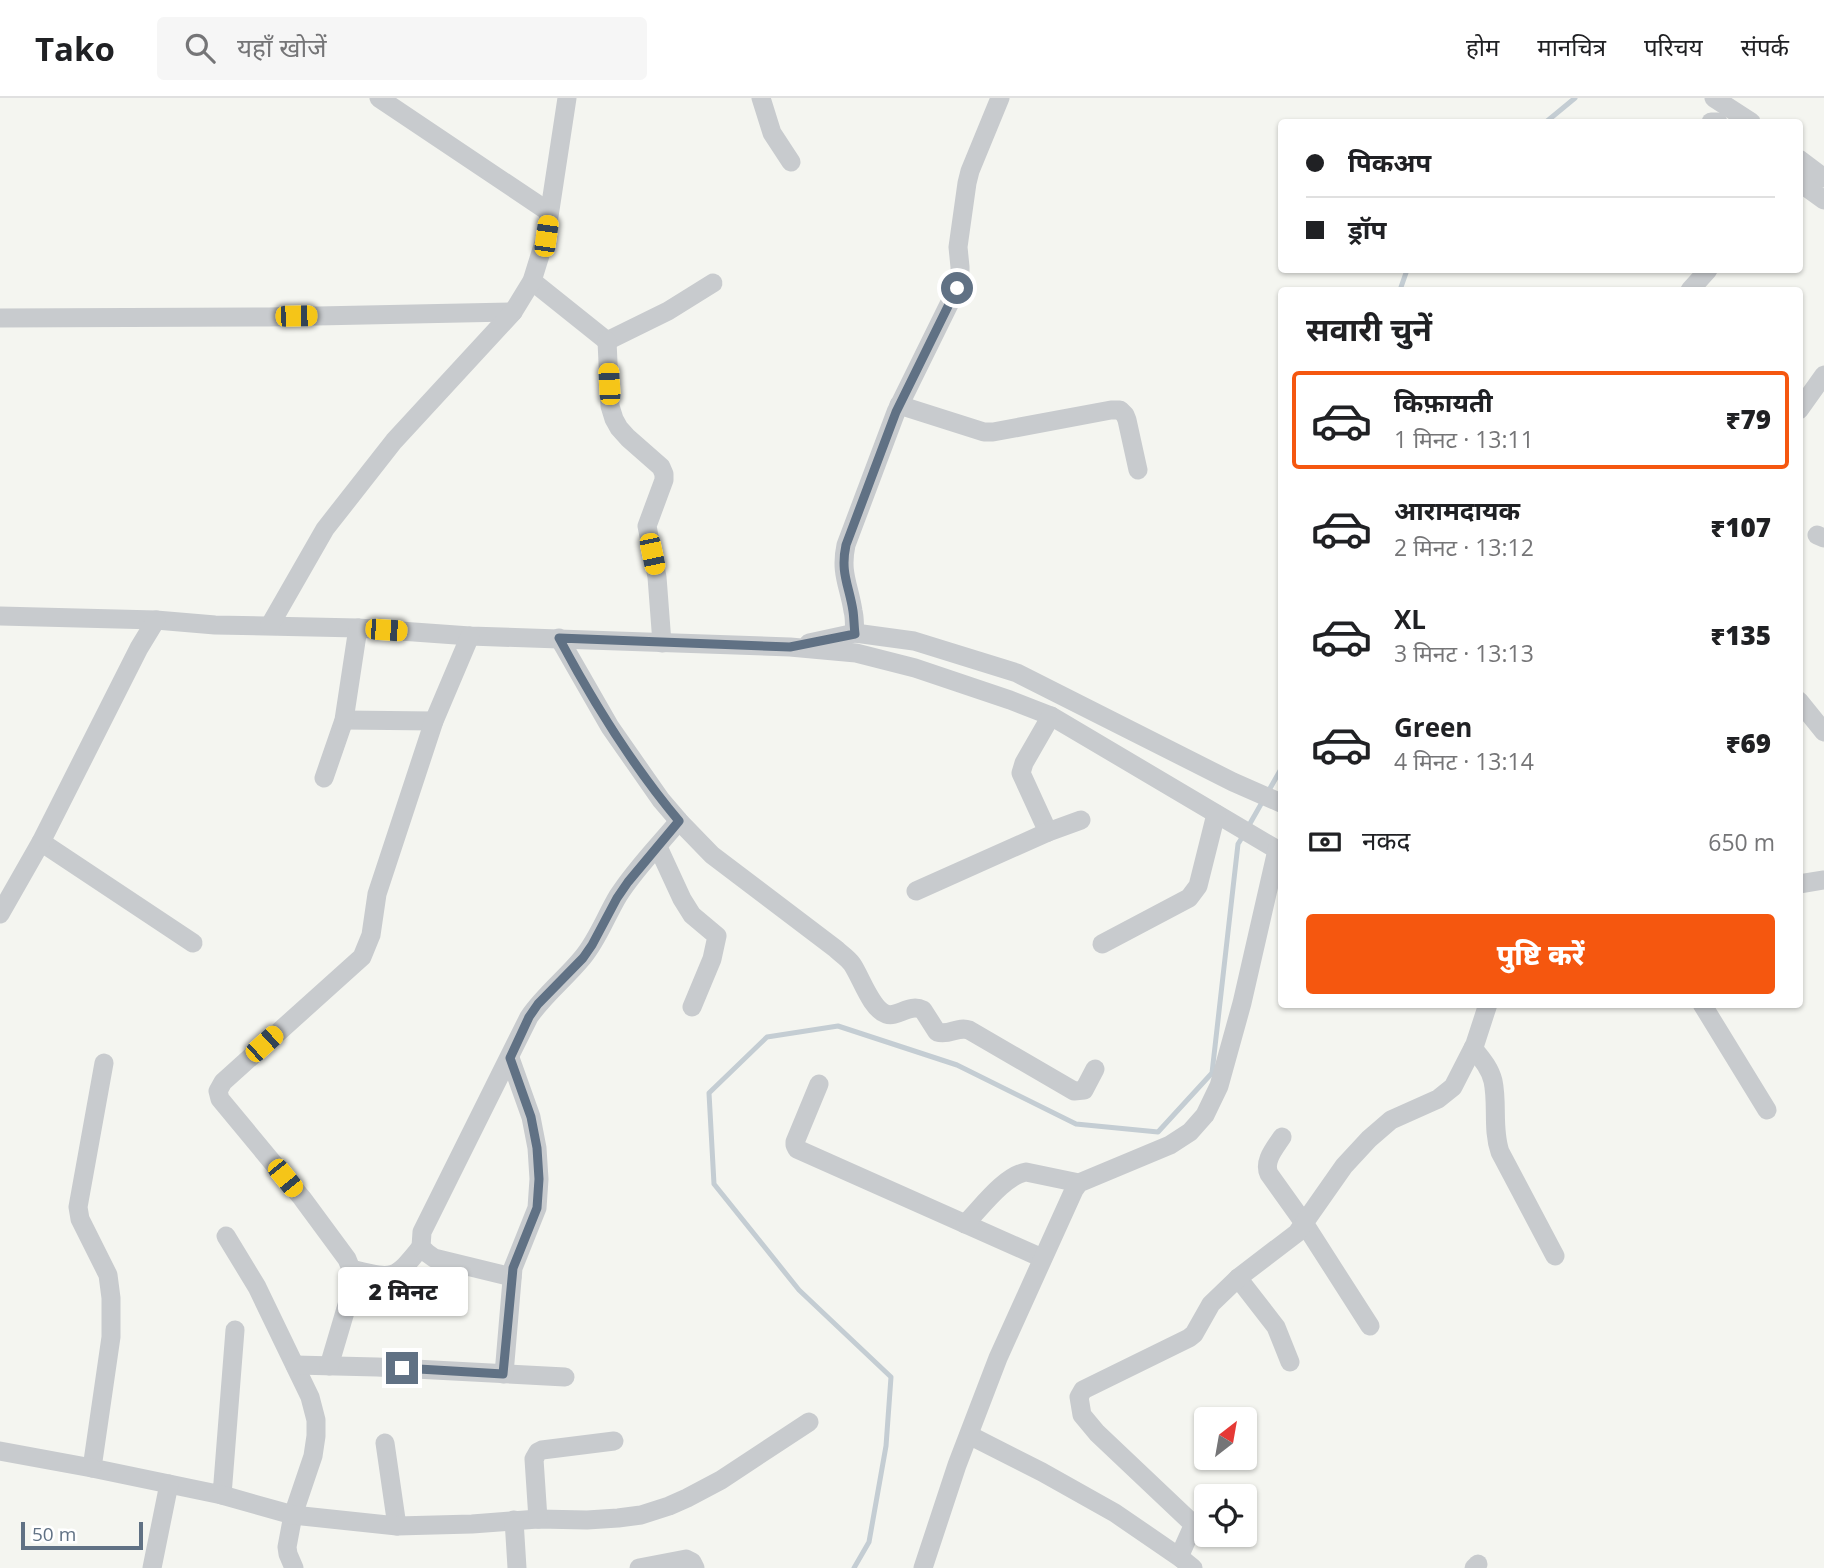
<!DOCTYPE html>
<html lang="hi">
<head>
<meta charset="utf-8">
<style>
	body { margin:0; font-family:"Open Sans","Noto Sans Devanagari",sans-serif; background:#f6f6f6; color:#202124; height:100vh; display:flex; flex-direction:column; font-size:26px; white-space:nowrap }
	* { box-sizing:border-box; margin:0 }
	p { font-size:23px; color:#757577 }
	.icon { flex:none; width:38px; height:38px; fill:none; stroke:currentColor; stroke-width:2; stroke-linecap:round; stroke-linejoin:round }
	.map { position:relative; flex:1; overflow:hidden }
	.panel { position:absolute; left:1278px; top:189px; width:525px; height:721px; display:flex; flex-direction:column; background:#fff; border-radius:7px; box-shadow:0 2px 5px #0004 }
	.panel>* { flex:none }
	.hud { position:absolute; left:1278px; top:21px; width:525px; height:154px; border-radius:7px; box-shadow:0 2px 5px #0004; display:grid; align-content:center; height:154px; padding:0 28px; background:#fff }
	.needle { width:46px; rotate:31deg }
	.controls { position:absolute; left:1194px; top:1309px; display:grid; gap:14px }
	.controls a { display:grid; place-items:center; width:63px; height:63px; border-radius:7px; background:#fff; box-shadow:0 2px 5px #0004; font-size:35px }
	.scale { position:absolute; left:21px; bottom:18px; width:122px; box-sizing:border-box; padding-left:7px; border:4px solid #607184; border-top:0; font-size:19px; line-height:24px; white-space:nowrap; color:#607184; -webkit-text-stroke:5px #fff; paint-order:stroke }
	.end { position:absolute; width:32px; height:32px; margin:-16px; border:9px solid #607184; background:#fff; box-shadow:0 0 0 4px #fff }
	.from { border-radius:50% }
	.bubble { position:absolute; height:49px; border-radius:7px; background:#fff; box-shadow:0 2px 5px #0004; font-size:23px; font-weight:800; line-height:49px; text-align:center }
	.car { position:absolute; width:21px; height:42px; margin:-21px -10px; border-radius:9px; box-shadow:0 0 5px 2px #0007; background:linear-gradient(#f5c518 24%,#345 0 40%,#f5c518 0 76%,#345 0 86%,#f5c518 0) }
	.hud b { display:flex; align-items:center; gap:24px; height:66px; font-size:26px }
	.hud b+b { border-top:2px solid #e0e0e0 }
	.hud i { width:18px; height:18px; background:#202124 }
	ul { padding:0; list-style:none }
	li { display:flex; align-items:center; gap:21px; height:98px; margin:0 14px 10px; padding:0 14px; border:4px solid transparent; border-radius:7px }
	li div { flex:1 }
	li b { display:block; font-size:26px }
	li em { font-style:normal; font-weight:800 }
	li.on { border-color:#f5570f }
	li>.icon { width:63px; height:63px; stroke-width:1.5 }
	h2 { padding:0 28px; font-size:32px; line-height:84px }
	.pay { display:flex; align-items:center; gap:18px; height:77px; padding:0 28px; font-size:26px }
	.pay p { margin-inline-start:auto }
	.primary-button { display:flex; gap:14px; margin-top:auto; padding:14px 28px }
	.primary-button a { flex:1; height:80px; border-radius:7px; background:#f5570f; color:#fff; font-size:28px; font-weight:800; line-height:80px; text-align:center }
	header { display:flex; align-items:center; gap:42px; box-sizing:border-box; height:98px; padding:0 35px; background:#fff; border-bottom:2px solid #e0e0e0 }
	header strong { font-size:33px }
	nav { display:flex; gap:38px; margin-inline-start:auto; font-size:24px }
	.search { width:490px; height:63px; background:#f6f6f6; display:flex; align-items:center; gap:18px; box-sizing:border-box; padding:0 24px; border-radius:7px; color:#757577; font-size:26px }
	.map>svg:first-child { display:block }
</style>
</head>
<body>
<header>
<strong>Tako</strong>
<div class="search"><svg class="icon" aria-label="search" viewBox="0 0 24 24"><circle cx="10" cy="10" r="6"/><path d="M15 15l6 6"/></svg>यहाँ खोजें</div>
<nav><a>होम</a><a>मानचित्र</a><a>परिचय</a><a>संपर्क</a></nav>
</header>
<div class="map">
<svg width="1824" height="1470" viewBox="0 0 1824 1470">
	<rect width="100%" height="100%" fill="#f4f5f0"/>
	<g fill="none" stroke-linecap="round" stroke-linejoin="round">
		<g stroke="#c4cdd3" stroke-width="5">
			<path d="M1546 24 1575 0"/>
			<path d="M1400 192 1407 172"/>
			<path d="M1248 729 1281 671"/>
			<path d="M854 1470 869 1444 886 1348 891 1279 799 1192 714 1086 709 995 767 939 838 928 957 967 1076 1026 1158 1034 1212 975 1238 746 1243 738"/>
		</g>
		<g stroke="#c8cbce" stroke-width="19">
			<path d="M379 0 549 114"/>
			<path d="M761 0 772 35 791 64"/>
			<path d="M1714 0 1751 24"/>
			<path d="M1711 24H1718"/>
			<path d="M1799 61 1824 80"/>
			<path d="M1799 84 1824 102"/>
			<path d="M532 183 607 243 668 213 713 185"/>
			<path d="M1690 192 1708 172"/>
			<path d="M0 220 269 219 513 214"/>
			<path d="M607 243 610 308 614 321 619 330 628 340 661 369 664 376V382L647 428 657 479 662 545"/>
			<path d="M899 307 984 334H993L1111 312H1120L1125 317 1127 322 1138 372"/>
			<path d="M1799 312 1824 277"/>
			<path d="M1817 437 1824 440"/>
			<path d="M0 518 156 522 215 527 358 530 470 538 790 549 856 555 915 570 1010 602 1051 618 1281 754"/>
			<path d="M270 527 325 431 394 343 513 214 532 183 546 138 567 0"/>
			<path d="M855 535C854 528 855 520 853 513 849 487 840 475 846 447L896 314 957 190 960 181V169L958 149 967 85 970 73 1000 0"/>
			<path d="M559 540 610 629 661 702 679 723 712 757 836 851C841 856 848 860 852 866 861 879 871 911 886 916 898 920 909 905 923 912L937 934C949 938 958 928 969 932L1074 993 1084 992 1095 971"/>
			<path d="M809 545 855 535 914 543 1017 575 1233 684 1281 705"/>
			<path d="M1799 603 1824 634"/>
			<path d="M344 622 434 623"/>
			<path d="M324 680 344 622 358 530"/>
			<path d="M1048 734 1021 675 1024 665 1051 618"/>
			<path d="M41 744 193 845"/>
			<path d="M658 749 682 801 692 817 717 838 712 861 692 909"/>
			<path d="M1799 786 1824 782"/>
			<path d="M916 793 1048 734 1081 722"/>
			<path d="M0 816 41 744 139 550 156 522"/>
			<path d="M1102 846 1189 800 1198 788 1216 716"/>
			<path d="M1702 906 1767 1012"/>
			<path d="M1473 950C1481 960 1490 970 1493 983 1498 1006 1492 1031 1500 1054L1555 1158"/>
			<path d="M104 965 78 1109 80 1121 108 1177 111 1200V1239L92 1370 222 1397 235 1232"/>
			<path d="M819 986 795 1044V1047L797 1051 1042 1160"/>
			<path d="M1282 1039C1275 1050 1263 1063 1269 1076L1304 1125 1370 1228"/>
			<path d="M965 1126C981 1110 1004 1078 1026 1074L1079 1085"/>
			<path d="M226 1138 257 1189 310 1299 316 1322V1338L313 1358 293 1417 287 1449 288 1456 294 1470"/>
			<path d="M351 1171C393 1181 394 1183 421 1149"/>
			<path d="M512 1179 434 1160 427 1155 421 1149 422 1134 529 919C544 897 566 880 583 859 598 841 606 818 618 798 635 771 659 747 679 723"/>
			<path d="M1238 1180 1276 1229 1290 1264"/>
			<path d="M295 1267 377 1269 565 1279"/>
			<path d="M329 1268 350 1197 351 1171 347 1161 302 1100 220 1001 218 993 223 984 362 859 371 837 377 796 434 623 470 538"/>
			<path d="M504 1276 513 1170 537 1110 539 1081 537 1050 531 1019 510 960"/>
			<path d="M969 1337 1042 1374 1115 1415 1182 1461"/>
			<path d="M385 1345 397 1428"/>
			<path d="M0 1353 92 1370"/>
			<path d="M222 1397 293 1417 397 1428 472 1426 538 1421 587 1422 618 1420 641 1417 669 1408 687 1400 721 1382 809 1324"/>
			<path d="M538 1421 534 1361 538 1354 542 1352 614 1343"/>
			<path d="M514 1422 517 1470"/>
			<path d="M152 1470 169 1386"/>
			<path d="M639 1470 686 1461 692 1464 695 1470"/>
			<path d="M923 1470 957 1367 998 1260 1074 1092 1079 1085 1170 1047 1190 1034 1205 1017 1219 988 1242 905 1277 752"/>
			<path d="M1193 1470 1182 1461 1180 1457 1192 1430V1425L1097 1335 1082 1317 1079 1299 1083 1292 1189 1240 1194 1236 1211 1206 1238 1180 1297 1135 1344 1068 1369 1041 1391 1022 1438 1001 1453 989 1475 946 1488 906"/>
			<path d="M1474 1470 1478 1466"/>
		</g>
	</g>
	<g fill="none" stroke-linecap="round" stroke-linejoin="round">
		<path stroke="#607184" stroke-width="9" d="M402 1270 503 1276 513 1170 537 1110 539 1081 537 1050 531 1019 510 960 529 919 538 906 583 860 592 847 617 800 628 784 679 723C632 667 593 604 559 540L790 549 855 536C854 528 854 520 853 513 849 487 840 475 846 447L896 314 957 190"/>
	</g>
</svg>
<div class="controls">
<a><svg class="needle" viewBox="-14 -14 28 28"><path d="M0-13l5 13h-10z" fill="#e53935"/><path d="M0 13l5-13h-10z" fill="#757577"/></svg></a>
<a><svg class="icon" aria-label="locate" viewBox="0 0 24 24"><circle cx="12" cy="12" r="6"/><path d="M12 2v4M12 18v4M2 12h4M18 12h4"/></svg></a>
</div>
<div class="scale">50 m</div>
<i class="end from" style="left:957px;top:190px"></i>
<i class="end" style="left:402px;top:1270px"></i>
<div class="bubble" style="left:338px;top:1169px;width:130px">2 मिनट</div>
<i class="car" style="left:546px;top:138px;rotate:8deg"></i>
<i class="car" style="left:296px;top:218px;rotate:89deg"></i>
<i class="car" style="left:609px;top:286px;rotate:357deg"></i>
<i class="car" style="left:652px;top:456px;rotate:168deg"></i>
<i class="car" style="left:386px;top:532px;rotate:94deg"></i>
<i class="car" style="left:264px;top:946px;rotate:48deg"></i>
<i class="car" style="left:285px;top:1080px;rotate:141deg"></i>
<div class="hud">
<b><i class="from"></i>पिकअप</b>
<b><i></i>ड्रॉप</b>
</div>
<section class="panel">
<h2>सवारी चुनें</h2>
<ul>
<li class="on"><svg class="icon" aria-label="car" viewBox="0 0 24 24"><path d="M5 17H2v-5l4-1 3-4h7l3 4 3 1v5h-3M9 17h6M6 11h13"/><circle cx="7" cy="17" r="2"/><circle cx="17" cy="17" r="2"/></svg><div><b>किफ़ायती</b><p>1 मिनट · 13:11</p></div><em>₹79</em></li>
<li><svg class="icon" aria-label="car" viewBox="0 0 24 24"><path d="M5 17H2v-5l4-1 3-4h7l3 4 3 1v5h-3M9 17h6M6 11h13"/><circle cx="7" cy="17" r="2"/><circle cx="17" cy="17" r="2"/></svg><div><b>आरामदायक</b><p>2 मिनट · 13:12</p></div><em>₹107</em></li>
<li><svg class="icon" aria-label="car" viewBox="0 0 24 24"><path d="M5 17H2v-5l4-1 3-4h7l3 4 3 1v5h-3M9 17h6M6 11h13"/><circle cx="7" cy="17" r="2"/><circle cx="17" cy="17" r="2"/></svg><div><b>XL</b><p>3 मिनट · 13:13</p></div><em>₹135</em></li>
<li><svg class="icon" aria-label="car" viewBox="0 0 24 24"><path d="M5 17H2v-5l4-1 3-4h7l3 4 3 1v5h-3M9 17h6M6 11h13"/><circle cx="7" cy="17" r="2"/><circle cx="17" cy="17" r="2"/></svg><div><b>Green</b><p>4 मिनट · 13:14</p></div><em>₹69</em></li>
</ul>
<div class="pay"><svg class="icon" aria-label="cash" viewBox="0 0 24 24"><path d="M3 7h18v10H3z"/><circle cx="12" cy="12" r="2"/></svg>नकद<p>650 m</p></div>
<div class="primary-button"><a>पुष्टि करें</a></div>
</section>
</div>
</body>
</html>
